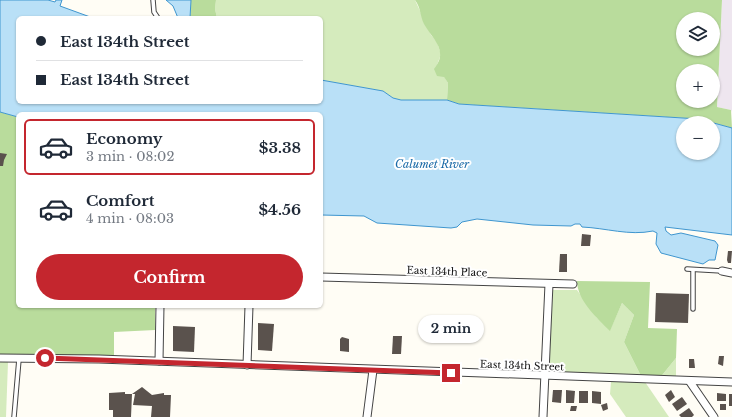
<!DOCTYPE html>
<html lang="en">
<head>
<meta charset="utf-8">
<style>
	body { margin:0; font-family:"Libre Baskerville",serif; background:#f6f6f7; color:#1f2937; height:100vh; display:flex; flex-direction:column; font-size:15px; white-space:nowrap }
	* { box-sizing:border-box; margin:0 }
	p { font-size:13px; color:#747a83 }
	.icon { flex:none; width:22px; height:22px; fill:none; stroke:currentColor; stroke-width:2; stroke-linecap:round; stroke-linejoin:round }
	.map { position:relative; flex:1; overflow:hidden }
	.side { position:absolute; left:16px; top:112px; width:307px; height:196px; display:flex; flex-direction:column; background:#fff; border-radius:6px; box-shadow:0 1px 3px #0004 }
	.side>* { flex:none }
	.hud { position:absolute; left:16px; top:16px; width:307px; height:88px; border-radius:6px; box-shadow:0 1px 3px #0004; display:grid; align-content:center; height:88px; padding:0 20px; background:#fff }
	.tools { position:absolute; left:676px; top:12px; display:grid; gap:8px }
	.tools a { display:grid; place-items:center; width:44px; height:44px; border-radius:50%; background:#fff; box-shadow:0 1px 3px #0004; font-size:20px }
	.end { position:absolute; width:18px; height:18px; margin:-9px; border:5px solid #c4262e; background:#fff; box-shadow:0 0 0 2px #fff }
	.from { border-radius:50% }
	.bubble { position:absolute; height:28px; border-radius:14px; background:#fff; box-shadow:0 1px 3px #0004; font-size:13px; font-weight:700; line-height:28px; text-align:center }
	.hud b { display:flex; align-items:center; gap:14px; height:38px; font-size:15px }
	.hud b+b { border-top:1px solid #e0e1e3 }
	.hud i { width:10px; height:10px; background:#1f2937 }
	ul { padding:7px 0 0; list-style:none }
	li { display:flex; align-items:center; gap:12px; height:56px; margin:0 8px 6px; padding:0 12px; border:2px solid transparent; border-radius:6px }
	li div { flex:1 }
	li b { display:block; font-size:15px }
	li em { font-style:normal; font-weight:700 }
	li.selected { border-color:#c4262e }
	li>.icon { width:36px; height:36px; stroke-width:1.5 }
	.cta { display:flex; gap:8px; margin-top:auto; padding:8px 20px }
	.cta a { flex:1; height:46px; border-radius:24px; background:#c4262e; color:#fff; font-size:16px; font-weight:700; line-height:46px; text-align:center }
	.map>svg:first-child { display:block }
</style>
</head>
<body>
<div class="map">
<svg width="732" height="417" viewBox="0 0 732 417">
	<rect width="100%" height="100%" fill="#fffdf5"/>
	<path fill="#eee6ef" d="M722 0H732V112L731 110 717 107Z"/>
	<g fill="#d5ebbd">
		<path d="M216 0H415L431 35 437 42 441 54 437 65 448 83 447 100H401L393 98 383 91 321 80V18H217L215 9Z"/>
		<path d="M553 290H577L597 318 610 330 622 303 634 315 624 342 642 378 548 373Z"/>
		<path d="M676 358V379H659Z"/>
		<path d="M0 362H8L6 417H0Z"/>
		<path d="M611 382H645L669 417H626L610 394Z"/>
	</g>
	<g fill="#b9dc9c" fill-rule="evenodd">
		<path d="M191 0H216L215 9 217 18H190Z"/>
		<path d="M415 0H722L717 107 731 110 732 128 699 119 459 104 447 100 448 83 444 77 437 76 434 69C449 50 433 40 424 24 420 16 421 8 415 0ZM683 19H713V49H683ZM683 71H713V101H683Z"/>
		<path d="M0 112 18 117V306H155V330L114 332V357L0 355Z"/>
		<path d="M577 281 650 282 648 328 677 329 676 358 659 379 642 378 624 342 634 315 622 303 610 331C597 318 577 300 577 281Z"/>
	</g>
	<g fill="#b9e0f7" stroke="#3f96cf" fill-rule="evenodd">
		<path d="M0 0H48L55 2 56 0H62L60 6 93 18H18V102H321V80L383 91 393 98 401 100H447L459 104 699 119 732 128V235L665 227 666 231 671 235 681 233 715 241 718 245 715 260H709L703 264 661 253 656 244 657 233 653 231C629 236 606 228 582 227L580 224H575L571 226 533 225 477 219 462 222 457 227 451 228 377 223 364 216 321 215V114H18V117L0 112ZM683 123H713V153H683Z"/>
		<path d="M166 0H191L190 18H178L173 6Z"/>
	</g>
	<g fill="#5a524d">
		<path d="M0 153 7 154 4 160 3 166H0Z"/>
		<path d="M582 234 591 235 590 246H581Z"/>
		<path d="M728 251H732L731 263H728L727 260Z"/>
		<path d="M560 254H567V272H559Z"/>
		<path d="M656 293 689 294 688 323 655 322Z"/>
		<path d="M258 323 274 324 272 351 258 350Z"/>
		<path d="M173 326 195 327 194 352 173 351Z"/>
		<path d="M393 336H402L401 354H392Z"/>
		<path d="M342 337 349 339V352L340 351V339Z"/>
		<path d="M719 356H724L723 366 718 364Z"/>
		<path d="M689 359H694L695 368H689Z"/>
		<path d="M142 387 152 395 164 393V395H171L170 417H151L152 406 133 405 135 394H132L131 417H113V410H109V393L125 392V394H132Z"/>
		<path d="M553 390H562L561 403 552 402Z"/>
		<path d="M566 390 575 391 574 403H566Z"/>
		<path d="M671 390 675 397 669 402 665 395Z"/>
		<rect x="579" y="391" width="9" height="12"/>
		<path d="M592 391 601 392V404L592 403Z"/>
		<path d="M717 393 726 394V401H717Z"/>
		<rect x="729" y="394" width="3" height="12"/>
		<path d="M682 397 687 404 677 411 672 404Z"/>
		<path d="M607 403 608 409 603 411 601 405Z"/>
		<rect x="720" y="404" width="6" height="6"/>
		<path d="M571 406H577L576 411H570Z"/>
		<path d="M689 408 694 415 692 417H681L679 415Z"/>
	</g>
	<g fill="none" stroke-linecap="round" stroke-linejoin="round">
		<defs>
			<g id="lane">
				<path d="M153 0 154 12 158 18"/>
				<path d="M687 269 722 271"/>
				<path d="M693 309V270"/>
				<path d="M14 417 19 359"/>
			</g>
			<g id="street">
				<path d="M722 271 732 273"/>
				<path d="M321 277 573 284"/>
				<path d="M0 358 99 359 732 382"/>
				<path d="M159 361 160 306"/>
				<path d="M247 365 249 306"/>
				<path d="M690 382 714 417"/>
				<path d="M367 417 373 370"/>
				<path d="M543 417 549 284"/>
			</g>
		</defs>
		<use href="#lane" stroke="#444" stroke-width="5.5"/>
		<use href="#street" stroke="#444" stroke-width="9"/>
		<use href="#lane" stroke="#fff" stroke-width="3.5"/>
		<use href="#street" stroke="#fff" stroke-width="7"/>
	</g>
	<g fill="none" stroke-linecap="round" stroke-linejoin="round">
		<path stroke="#c4262e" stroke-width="5" d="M45 358 451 373"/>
	</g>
	<g text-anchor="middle" stroke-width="4" stroke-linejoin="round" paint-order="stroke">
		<g font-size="10" fill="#111" stroke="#fff">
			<text transform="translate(447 271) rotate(2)" y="4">East 134th Place</text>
			<text transform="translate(522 365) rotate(2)" y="4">East 134th Street</text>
		</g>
		<g font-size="11" font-style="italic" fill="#1768a6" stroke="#fff">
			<text x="432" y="168">Calumet River</text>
		</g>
	</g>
</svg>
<div class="tools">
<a><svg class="icon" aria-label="layers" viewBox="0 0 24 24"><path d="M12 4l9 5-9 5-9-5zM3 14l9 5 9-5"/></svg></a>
<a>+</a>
<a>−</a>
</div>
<i class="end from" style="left:45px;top:358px"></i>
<i class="end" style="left:451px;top:373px"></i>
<div class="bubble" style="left:418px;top:315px;width:66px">2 min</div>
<div class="hud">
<b><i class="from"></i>East 134th Street</b>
<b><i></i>East 134th Street</b>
</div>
<section class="side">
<ul>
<li class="selected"><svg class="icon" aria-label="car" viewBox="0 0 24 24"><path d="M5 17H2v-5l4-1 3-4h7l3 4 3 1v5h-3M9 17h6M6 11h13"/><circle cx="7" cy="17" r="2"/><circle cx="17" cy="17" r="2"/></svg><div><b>Economy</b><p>3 min · 08:02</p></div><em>$3.38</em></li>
<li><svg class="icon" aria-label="car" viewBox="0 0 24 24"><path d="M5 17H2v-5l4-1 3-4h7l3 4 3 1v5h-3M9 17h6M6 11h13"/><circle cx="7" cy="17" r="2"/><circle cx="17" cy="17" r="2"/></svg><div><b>Comfort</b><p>4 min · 08:03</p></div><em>$4.56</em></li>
</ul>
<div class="cta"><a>Confirm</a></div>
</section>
</div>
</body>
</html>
